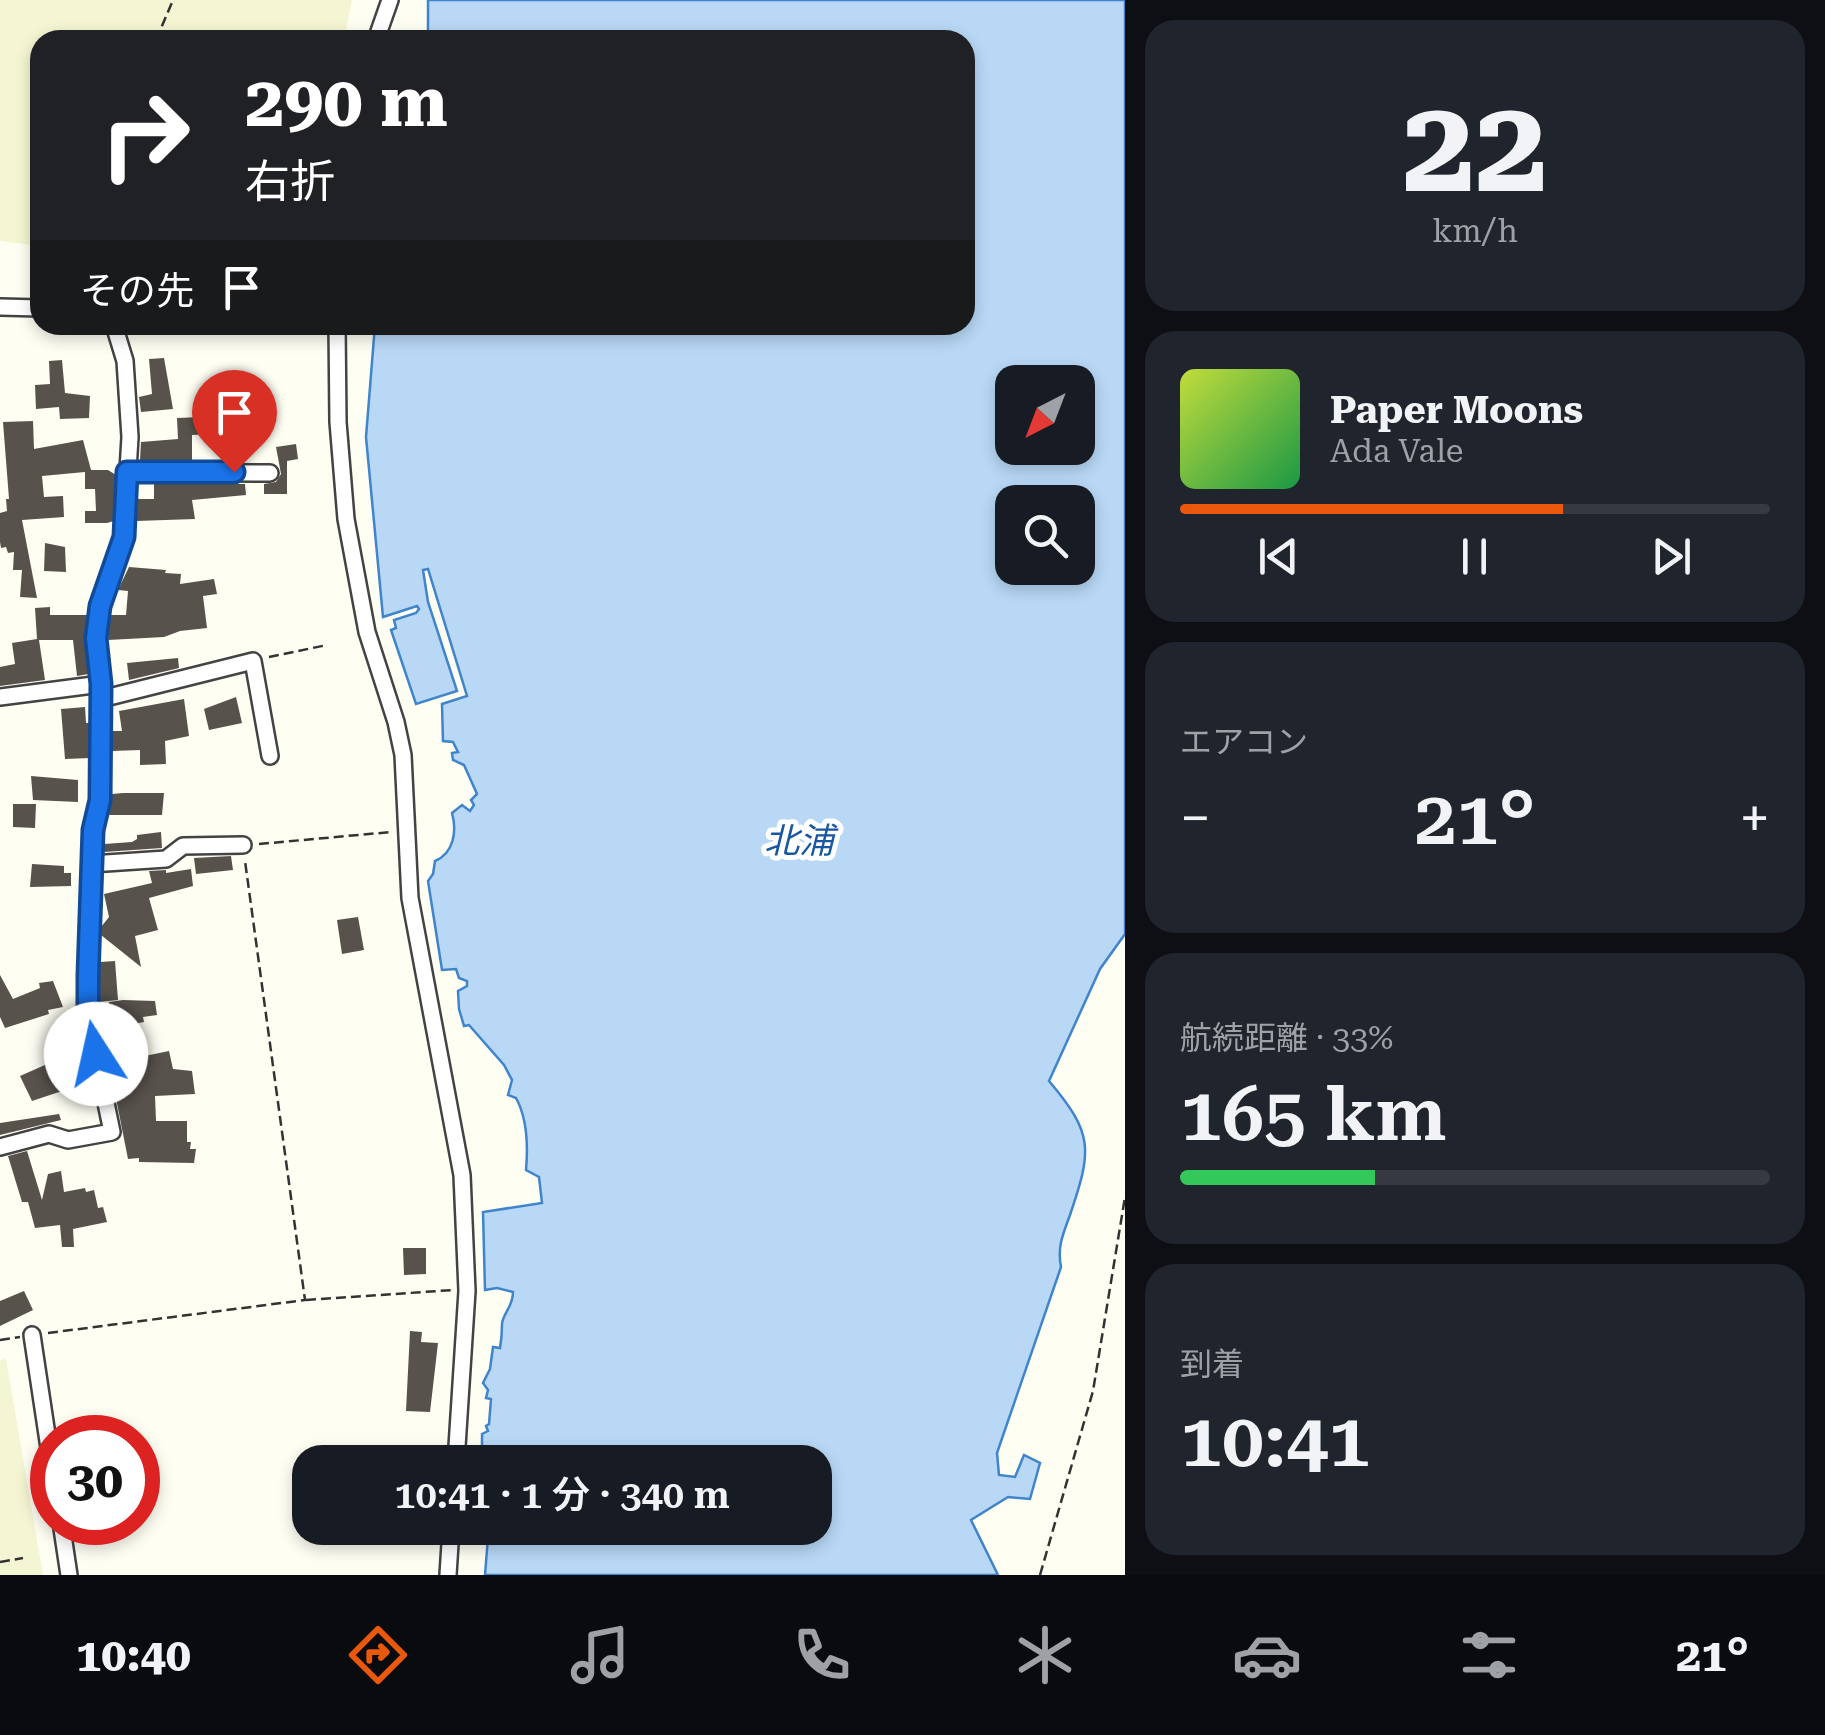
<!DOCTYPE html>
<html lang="ja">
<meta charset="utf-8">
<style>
body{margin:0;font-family:"Roboto Serif","Noto Sans JP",serif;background:#20242c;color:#f1f3f6;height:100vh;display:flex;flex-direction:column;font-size:38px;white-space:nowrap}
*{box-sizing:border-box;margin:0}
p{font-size:32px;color:#9ea1a6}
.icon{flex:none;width:55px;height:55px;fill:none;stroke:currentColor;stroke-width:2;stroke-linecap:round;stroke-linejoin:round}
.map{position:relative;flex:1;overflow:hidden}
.drawer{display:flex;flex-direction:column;gap:20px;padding:20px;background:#0d0f14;width:700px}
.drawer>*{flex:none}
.banner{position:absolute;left:30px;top:30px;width:945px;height:305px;border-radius:30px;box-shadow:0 5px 15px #0003;background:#202124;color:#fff;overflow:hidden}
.needle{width:65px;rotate:222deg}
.tools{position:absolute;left:995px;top:365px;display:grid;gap:20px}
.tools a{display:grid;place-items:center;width:100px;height:100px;border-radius:20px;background:#171b24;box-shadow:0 5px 15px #0003;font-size:50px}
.speed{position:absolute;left:30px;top:1415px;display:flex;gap:20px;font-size:50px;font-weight:700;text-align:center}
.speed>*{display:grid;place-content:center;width:130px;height:130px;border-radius:50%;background:#171b24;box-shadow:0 5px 15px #0003;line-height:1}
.speed .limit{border:15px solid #d22;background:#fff;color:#111}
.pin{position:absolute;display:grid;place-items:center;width:85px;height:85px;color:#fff;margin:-102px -42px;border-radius:50% 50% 50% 0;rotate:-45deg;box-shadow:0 0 10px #0007}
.pin .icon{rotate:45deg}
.me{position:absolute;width:110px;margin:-55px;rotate:350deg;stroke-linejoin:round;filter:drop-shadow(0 0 8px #0008)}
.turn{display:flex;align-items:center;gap:35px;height:210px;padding:0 50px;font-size:45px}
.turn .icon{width:130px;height:130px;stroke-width:2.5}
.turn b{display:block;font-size:70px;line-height:85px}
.then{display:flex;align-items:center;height:95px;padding:0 50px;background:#0003;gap:20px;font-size:38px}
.big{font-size:75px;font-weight:600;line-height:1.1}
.drawer .tile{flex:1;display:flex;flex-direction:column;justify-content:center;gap:15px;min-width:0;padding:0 35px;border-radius:30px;background:#20242c}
.drawer .dial{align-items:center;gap:0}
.dial b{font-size:130px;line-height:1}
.song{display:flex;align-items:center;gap:30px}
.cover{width:120px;height:120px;border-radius:15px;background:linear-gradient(135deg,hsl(70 70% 55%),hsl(140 70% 35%))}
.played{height:10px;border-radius:5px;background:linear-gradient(90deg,#ea580c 65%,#363941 65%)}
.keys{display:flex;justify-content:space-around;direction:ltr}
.heat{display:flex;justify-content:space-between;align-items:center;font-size:55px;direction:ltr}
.charge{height:15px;border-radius:8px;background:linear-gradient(90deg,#34c759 33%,#363941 0)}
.trip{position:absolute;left:292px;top:1445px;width:540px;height:100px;border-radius:30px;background:#171b24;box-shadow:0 5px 15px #0003;font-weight:600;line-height:100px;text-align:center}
.tab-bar{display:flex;height:160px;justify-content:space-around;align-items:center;background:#090b0e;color:#9ea1a6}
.tab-bar .icon{width:70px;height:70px}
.tab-bar .current{color:#ea580c}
.tab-bar b{font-size:45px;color:#f1f3f6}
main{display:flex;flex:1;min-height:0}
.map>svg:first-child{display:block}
</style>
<main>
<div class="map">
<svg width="1125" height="1575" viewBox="0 0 1125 1575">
<rect width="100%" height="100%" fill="#fffef3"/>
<!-- farmland -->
<g fill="#f4f5d2">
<path d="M0,0H352L344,40H40V246L0,241Z"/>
<path d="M6,1359L43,1575H0V1360Z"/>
</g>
<!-- water -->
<path fill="#b8d8f6" stroke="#3f84cc" stroke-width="2.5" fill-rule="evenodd" d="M428,0H1125V934L1100,969L1049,1081C1094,1134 1092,1150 1070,1215C1063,1234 1057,1247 1061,1267L997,1453L999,1475L1015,1477L1024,1455L1040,1463L1030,1499L1008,1497L971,1520L998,1575H485L488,1537L483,1534L481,1528H815V1462H484L485,1456L490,1460L488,1453H482V1434L488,1431L486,1426L489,1424L491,1399L486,1398L488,1390L483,1383L490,1369L493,1347L500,1348C502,1337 502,1334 502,1324C503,1313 513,1307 513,1292L497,1288L485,1290L483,1212L542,1203L539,1177L526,1170C528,1147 527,1118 516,1098L508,1095L512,1080L504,1065L469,1025L464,1026L459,1009L458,991L467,986V981L459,978L456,969L442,970L428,881L433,874L435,861C454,853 457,831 452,813L462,805L470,811L474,805L471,800L477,794L464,765L453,760L452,753L458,752L453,742L443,741L442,704L467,696L428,569L423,570L428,602L457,691L416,704L391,630L396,628L394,620L416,613L419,609L417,606L383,617L366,437L375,325H965V40H428ZM1012,382H1078V448H1012ZM1012,502H1078V568H1012Z"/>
<!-- building -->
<g fill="#58524c">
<path d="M164,358L173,409L141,412L139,397L152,394L149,359Z"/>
<path d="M62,360L65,393L90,396L89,418L60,419L59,407L36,409L35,385L50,384L49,361Z"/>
<path d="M211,409L212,434L192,435V461L140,460L141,442L178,439L177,418L201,417V410Z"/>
<path d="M33,421L34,449L83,440L91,470H108L116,475L114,521L107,523H85V511H96L95,489H85V472L42,476L44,497L63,496L64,517L22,520L37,598L20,597L22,570H13L14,552L8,553L6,547L1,548L0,542V513L7,511L6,499H9L3,422Z"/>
<path d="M296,444L298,459L287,461V494H264V484L276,482L281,474L276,447Z"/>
<path d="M154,483L245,484L246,495L192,500L195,519L136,521L138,499H154Z"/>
<path d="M45,543L65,547L66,572L44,571Z"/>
<path d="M129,567L166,570L165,573L181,574L180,584L214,579L217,594L203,596L207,628L180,631L164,637L108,640L110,615H126L128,591L118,590Z"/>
<path d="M50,607V615H88L85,639L89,674L77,676L73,640H39L45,680L0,686V667L15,664L12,643L37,639L35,608Z"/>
<path d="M178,658L179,668L129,680L127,663Z"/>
<path d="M236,697L242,723L209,730L204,709Z"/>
<path d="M184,699L189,736L165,741L166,764L140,765V750L112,751V731H122L119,711Z"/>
<path d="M85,707L86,723H90V758L65,759L61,709Z"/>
<path d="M31,776L78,780V802L33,800Z"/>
<path d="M123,793H164L162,815H109L112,794Z"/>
<path d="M13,804H36L35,828L13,827Z"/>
<path d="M161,832L162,848L104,852V844L132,842L137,839V835Z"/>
<path d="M231,856L233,870L196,874L194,858Z"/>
<path d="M32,864L64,866V873H71V886L30,887Z"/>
<path d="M191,869L193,886L149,898L158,930L135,936L141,967L101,935V927L109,917L104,894L152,883L149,871L166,870V873Z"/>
<path d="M358,917L364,950L342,954L337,920Z"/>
<path d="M115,961L118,1000L99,1002L100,962Z"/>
<path d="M0,975L13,999L40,988L39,983L53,981L63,1007L48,1010L49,1014L5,1028L0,1017Z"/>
<path d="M123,1000L155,1001L157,1015L143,1017L144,1022L133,1024V1029L112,1031L109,1002Z"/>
<path d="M81,1038L91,1087L72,1091L71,1088L32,1101L20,1076L63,1057L59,1047Z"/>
<path d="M169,1051L173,1069L192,1071L195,1094L155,1096L156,1121H187V1142H191L190,1149H196L194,1163L139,1162V1158L128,1159L108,1058L116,1057V1054L140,1052V1057Z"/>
<path d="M59,1114L61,1120L0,1135V1123Z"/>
<path d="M27,1151L42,1200L48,1174L61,1171L64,1192L85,1188L86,1192L94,1190L98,1208L103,1207L107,1222L73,1229L74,1247H62L60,1225L35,1228L28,1202H22L8,1156Z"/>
<path d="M403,1248H426V1274L404,1275Z"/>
<path d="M24,1291L33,1310L0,1326V1301Z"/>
<path d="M410,1331L422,1332L421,1342L438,1343L430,1412L406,1411Z"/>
</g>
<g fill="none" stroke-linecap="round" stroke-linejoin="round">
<defs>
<g id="minor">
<path d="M376,40L390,0"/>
<path d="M0,307L40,308"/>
<path d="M337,325L338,422L346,519L367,632L396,722L403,755L410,898L462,1175L467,1291L456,1462"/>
<path d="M127,472L270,473"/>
<path d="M0,697L101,684"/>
<path d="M101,699L253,661L270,756"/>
<path d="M91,864L166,859L183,846L243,845"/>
<path d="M0,1147L49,1134L68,1140L112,1132L88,1016V977L93,830L101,799V684L96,638L100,607L124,537L130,437L125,361L114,325"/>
<path d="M32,1335L52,1468"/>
<path d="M61,1522L69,1575"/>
<path d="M448,1575L451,1528"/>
</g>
</defs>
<!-- minor casing -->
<use href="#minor" stroke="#434343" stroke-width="20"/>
<!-- path -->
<g stroke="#323232" stroke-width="2.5" stroke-dasharray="10 5" stroke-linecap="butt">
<path d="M156,40L173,0"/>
<path d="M269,657L327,645"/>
<path d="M259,844L391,832"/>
<path d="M306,1300L453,1290"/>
<path d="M48,1333L305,1300L245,861"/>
<path d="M0,1340L20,1337"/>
<path d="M0,1562L23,1558"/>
<path d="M1040,1575L1093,1391L1125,1197"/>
</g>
<!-- minor -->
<use href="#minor" stroke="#fff" stroke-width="15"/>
</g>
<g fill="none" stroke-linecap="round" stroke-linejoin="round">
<defs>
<path id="route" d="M96,1054L88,1016V976L93,830L100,800L101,684L96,638L100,606L124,537L127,472H234"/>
</defs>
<!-- route casing -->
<use href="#route" stroke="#114b97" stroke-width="25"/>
<!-- route -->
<use href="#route" stroke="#1a73e8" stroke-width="18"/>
</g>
<g text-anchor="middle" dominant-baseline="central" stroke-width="10" stroke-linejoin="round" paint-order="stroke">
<!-- water labels -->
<g font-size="35" font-style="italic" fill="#1957a1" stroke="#fff">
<text x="799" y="841">北浦</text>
</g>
</g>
</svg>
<div class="tools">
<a><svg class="needle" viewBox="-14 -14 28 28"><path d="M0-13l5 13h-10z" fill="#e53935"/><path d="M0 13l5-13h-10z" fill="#9ea1a6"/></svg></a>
<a><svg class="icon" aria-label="search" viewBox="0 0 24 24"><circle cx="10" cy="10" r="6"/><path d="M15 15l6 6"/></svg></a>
</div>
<div class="speed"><div class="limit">30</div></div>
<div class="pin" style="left:234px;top:472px;background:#d93025"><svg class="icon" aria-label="arrive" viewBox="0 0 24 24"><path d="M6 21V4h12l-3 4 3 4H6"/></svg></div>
<svg class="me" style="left:96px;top:1054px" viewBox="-20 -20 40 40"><circle r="19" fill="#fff"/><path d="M0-13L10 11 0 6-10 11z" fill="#1a73e8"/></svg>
<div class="trip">10:41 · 1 分 · 340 m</div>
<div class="banner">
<div class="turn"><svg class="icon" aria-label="right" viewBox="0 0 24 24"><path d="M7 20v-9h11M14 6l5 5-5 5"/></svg><div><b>290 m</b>右折</div></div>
<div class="then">その先<svg class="icon" aria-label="arrive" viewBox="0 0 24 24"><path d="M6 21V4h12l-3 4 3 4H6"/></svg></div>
</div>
</div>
<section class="drawer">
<div class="tile dial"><b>22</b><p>km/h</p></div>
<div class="tile">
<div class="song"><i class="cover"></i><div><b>Paper Moons</b><p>Ada Vale</p></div></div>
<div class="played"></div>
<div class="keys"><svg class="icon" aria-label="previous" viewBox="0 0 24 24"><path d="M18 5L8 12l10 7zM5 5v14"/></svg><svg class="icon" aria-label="pause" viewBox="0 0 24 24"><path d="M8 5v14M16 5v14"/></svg><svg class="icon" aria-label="next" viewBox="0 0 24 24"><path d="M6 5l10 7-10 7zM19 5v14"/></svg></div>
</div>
<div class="tile"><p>エアコン</p>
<div class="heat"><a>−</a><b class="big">21°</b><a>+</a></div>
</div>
<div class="tile"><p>航続距離 · 33%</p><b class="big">165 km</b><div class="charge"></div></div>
<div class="tile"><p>到着</p><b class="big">10:41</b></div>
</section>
</main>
<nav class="tab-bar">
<b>10:40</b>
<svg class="icon current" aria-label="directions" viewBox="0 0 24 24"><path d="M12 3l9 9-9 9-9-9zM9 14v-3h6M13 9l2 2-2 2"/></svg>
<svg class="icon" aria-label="music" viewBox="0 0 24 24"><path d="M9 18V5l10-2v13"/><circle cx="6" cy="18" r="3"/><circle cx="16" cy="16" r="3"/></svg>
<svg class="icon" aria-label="phone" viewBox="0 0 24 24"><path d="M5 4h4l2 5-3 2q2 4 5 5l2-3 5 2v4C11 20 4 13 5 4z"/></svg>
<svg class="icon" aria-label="climate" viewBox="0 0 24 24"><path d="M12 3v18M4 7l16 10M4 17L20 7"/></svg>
<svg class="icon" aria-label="car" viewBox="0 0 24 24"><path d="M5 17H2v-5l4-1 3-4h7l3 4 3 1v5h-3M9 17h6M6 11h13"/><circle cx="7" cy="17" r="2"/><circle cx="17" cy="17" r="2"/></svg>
<svg class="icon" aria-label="filters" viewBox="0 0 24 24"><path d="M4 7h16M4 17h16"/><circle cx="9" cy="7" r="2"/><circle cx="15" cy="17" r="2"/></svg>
<b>21°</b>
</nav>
